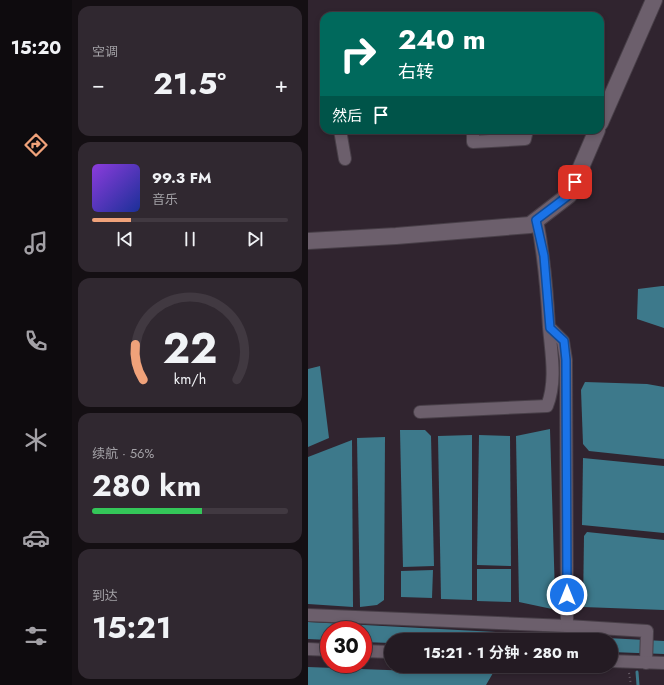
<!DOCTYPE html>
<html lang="zh">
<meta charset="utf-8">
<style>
body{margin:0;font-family:Jost,"Noto Sans SC",sans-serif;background:#302830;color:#f1f3f6;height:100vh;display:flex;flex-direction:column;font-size:15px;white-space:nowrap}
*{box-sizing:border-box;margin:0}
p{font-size:13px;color:#a3a1a6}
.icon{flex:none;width:22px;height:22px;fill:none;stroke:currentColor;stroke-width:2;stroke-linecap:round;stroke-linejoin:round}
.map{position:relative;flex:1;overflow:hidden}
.panel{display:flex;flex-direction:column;gap:6px;padding:6px;background:#140f13;width:236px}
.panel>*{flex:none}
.guide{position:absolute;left:12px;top:12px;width:284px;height:122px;border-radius:12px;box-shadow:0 2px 6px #0003,0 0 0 1px #413941;background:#00695c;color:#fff;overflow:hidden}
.speed{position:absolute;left:12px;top:621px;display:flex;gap:8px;font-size:20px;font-weight:700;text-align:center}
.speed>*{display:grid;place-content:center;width:52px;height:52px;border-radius:50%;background:#241b23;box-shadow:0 2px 6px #0003,0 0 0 1px #413941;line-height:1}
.speed .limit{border:6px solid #d22;background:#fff;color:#111}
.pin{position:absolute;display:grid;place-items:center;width:34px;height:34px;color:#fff;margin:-17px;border-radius:8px;box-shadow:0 2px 6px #0006}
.me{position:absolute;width:44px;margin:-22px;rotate:0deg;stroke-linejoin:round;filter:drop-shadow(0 0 3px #0008)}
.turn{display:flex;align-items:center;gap:14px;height:84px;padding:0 12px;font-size:18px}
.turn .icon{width:52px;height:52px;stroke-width:2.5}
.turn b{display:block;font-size:28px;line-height:34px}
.then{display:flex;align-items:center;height:38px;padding:0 12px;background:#0003;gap:8px;font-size:15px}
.big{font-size:30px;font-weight:700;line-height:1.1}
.panel .widget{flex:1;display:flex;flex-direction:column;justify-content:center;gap:6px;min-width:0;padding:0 14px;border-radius:12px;background:#302830}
.panel .dial{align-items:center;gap:0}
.dial svg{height:104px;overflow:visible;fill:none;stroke:#413941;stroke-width:7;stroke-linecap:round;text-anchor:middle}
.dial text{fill:#f1f3f6;stroke:none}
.song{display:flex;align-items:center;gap:12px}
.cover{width:48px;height:48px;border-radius:6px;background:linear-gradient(135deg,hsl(270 70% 55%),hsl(230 70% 35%))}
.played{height:4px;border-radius:2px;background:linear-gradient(90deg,#f0a27a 20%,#413941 20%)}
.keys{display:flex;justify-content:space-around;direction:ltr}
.heat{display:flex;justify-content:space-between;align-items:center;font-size:22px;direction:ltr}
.charge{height:6px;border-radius:3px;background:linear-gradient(90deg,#34c759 56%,#413941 0)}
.trip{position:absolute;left:76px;top:633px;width:234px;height:40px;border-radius:20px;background:#241b23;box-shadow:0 2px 6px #0003,0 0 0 1px #413941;font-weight:700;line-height:40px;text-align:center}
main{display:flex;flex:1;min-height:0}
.tab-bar{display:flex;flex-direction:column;width:72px;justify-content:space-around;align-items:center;background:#0e0b0e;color:#a3a1a6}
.tab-bar .icon{width:28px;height:28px}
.tab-bar .active{color:#f0a27a}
.tab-bar b{font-size:18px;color:#f1f3f6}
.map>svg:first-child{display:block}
</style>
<main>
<nav class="tab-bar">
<b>15:20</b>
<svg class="icon active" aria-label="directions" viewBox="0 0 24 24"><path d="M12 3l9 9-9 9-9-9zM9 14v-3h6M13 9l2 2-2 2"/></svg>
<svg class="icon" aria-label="music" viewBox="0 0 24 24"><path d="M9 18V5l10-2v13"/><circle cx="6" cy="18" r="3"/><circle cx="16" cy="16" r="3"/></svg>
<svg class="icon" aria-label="phone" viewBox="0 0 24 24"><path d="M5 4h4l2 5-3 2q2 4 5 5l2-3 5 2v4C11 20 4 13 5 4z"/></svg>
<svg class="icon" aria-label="climate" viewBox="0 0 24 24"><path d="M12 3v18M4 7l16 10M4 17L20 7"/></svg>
<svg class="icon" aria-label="car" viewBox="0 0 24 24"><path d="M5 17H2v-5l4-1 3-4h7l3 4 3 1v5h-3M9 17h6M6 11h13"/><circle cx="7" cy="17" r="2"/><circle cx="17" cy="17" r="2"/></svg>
<svg class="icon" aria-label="filters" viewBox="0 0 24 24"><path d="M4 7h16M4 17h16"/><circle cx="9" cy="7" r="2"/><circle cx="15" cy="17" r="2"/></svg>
</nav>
<section class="panel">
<div class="widget"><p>空调</p>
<div class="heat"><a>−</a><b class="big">21.5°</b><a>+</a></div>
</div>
<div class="widget">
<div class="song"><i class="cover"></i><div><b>99.3 FM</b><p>音乐</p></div></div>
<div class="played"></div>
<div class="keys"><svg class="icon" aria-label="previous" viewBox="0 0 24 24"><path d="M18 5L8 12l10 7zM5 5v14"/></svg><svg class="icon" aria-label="pause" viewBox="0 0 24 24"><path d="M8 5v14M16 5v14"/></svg><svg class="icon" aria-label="next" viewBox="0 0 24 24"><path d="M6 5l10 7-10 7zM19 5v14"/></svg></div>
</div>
<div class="widget dial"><svg viewBox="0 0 100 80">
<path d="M14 69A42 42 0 1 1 86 69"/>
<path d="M14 69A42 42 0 0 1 8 42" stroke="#f0a27a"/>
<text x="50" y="56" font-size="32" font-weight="700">22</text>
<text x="50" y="72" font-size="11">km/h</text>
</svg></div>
<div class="widget"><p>续航 · 56%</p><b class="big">280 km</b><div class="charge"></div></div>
<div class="widget"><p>到达</p><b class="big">15:21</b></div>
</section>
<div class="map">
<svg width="356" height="685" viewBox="0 0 356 685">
<rect width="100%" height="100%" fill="#30242f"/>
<!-- water -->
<g fill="#3d798b">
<path d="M354,286H356V328L329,319L330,289Z"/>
<path d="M12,366L21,438L0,447V369Z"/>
<path d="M277,382L339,384L356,387V459L281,451L275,444L273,390Z"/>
<path d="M242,429L247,595L244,609L211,602L208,436Z"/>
<path d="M92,430H117L123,436L126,566L95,567Z"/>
<path d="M164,435V600L133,599L130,436Z"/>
<path d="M171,435L202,436L203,566L169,565Z"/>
<path d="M77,437L76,600L69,605L52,607L49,438Z"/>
<path d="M44,440L45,607L0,604V457Z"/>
<path d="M275,458L356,466V533L274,525Z"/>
<path d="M279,532L356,540V610L275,607L276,536Z"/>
<path d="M169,569H203V602L169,601Z"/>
<path d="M125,570L124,598L93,597V571Z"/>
<path d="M0,622L356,641V654L303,652V640H83V643L55,642V630H21V640L0,639Z"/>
<path d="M0,667L132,672L177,668L185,673L178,685H0Z"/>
</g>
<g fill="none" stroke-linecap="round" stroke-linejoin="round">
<!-- stream -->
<path stroke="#3d798b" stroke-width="3" d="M329,672L330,685"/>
<defs>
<g id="minor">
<path d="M32,130L37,159"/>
<path d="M165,130V142L217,139L219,130"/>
<path d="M112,412L239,406C249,381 243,352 241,327C239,291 236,256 229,220"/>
<path d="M0,615L259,626L258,360L255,341L242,328"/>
<path d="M259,626L339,631L338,663"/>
<path d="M0,649L21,650"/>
<path d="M55,651L83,652"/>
<path d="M303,661L356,663"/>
</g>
<g id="tertiary">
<path d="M292,123L346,0"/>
<path d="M0,241L88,236L222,225L261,195L289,130"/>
</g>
</defs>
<!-- minor casing -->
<use href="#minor" stroke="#483f48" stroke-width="14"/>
<!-- tertiary casing -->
<use href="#tertiary" stroke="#483f48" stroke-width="18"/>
<!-- path -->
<path stroke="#675c66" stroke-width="2" stroke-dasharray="1 3" stroke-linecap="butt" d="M321,673L323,685"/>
<!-- minor -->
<use href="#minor" stroke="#6c5f6c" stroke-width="12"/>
<!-- tertiary -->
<use href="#tertiary" stroke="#6c5f6c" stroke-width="16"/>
</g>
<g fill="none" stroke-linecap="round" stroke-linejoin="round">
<defs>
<path id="route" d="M259,595L258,360L256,341L242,328L236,256L228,220L261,195L267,182"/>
</defs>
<!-- route casing -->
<use href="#route" stroke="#114b97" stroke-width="10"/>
<!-- route -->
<use href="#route" stroke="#1a73e8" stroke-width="7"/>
</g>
</svg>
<div class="speed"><div class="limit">30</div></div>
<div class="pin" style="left:267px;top:182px;background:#d93025"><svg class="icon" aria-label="arrive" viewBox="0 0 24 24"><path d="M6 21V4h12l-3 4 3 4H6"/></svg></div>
<svg class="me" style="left:259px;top:595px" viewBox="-20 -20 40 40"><circle r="17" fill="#1a73e8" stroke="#fff" stroke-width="3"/><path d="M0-11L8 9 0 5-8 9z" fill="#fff"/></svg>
<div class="trip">15:21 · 1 分钟 · 280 m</div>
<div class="guide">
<div class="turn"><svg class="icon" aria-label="right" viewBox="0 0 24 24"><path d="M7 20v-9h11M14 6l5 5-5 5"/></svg><div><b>240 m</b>右转</div></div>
<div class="then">然后<svg class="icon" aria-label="arrive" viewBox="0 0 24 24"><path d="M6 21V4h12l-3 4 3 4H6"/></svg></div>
</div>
</div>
</main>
